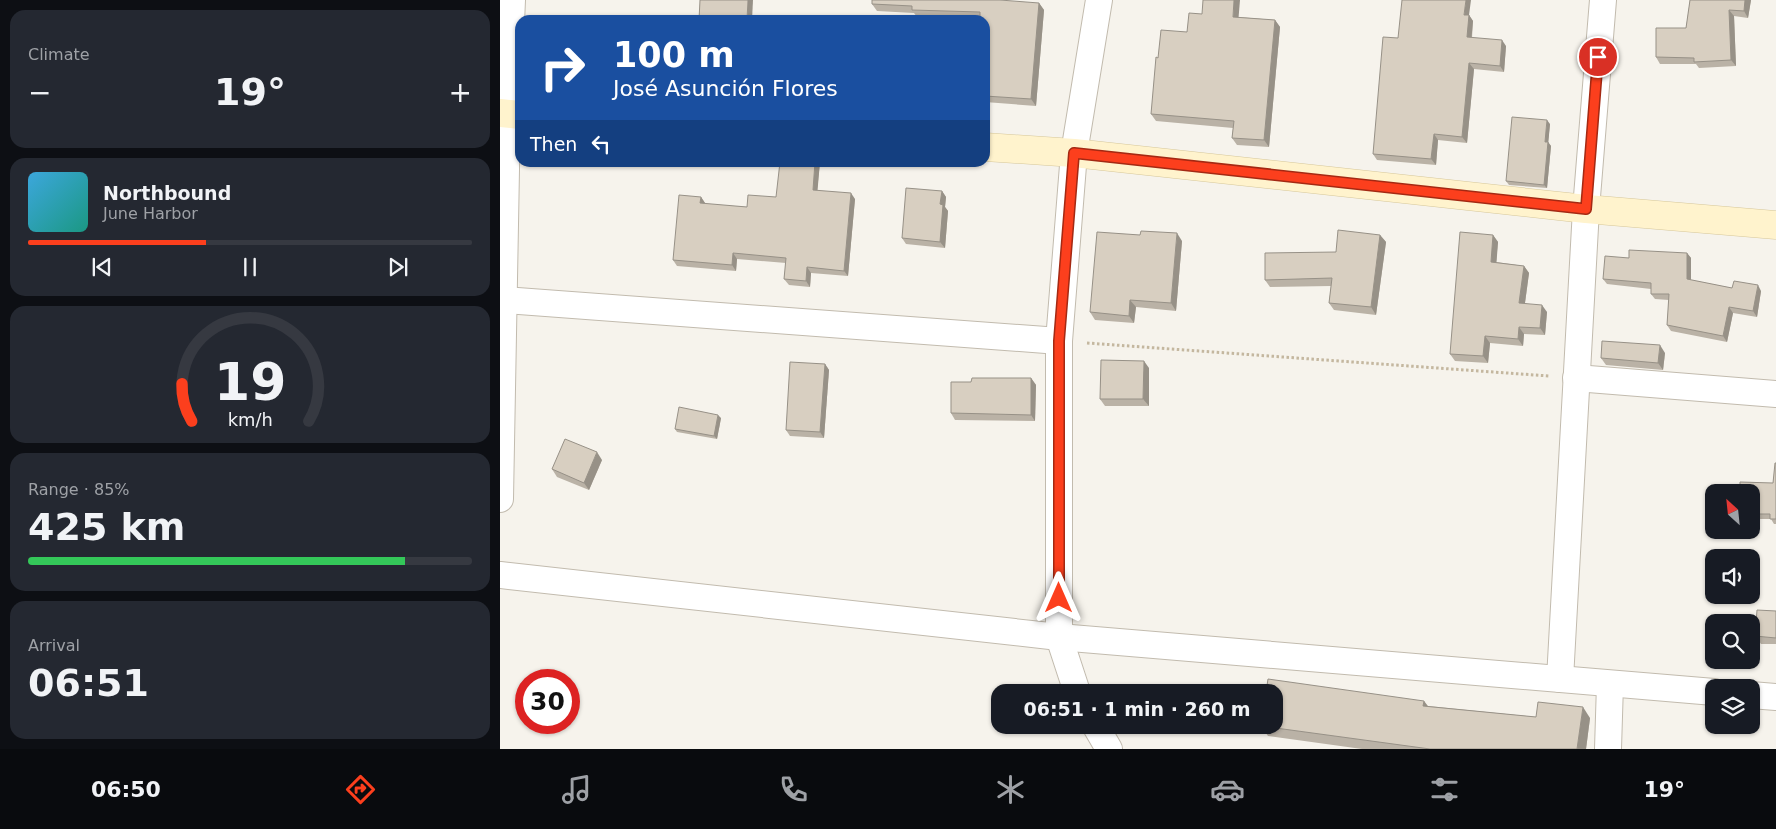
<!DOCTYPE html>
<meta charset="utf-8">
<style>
body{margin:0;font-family:"DejaVu Sans",sans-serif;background:#242831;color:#f1f3f6;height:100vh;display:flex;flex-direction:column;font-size:19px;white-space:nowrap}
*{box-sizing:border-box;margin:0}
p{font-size:16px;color:#9ea1a6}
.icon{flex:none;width:28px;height:28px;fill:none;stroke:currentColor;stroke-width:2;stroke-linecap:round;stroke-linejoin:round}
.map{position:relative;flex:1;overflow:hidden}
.drawer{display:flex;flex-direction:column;gap:10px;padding:10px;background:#0d0f14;width:500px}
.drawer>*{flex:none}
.top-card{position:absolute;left:15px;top:15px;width:475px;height:152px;border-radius:15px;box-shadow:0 1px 4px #0004;background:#1a4fa0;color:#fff;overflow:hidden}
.needle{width:32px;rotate:333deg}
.tools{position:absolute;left:1205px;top:484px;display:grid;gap:10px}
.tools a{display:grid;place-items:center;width:55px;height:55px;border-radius:10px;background:#171b24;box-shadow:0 1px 4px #0004;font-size:25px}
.speed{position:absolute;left:15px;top:669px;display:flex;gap:10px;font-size:25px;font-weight:700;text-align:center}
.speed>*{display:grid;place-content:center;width:65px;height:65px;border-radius:50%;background:#171b24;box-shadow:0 1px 4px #0004;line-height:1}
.speed .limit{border:8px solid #d22;background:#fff;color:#111}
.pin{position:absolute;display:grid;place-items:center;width:42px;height:42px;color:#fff;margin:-21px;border:2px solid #fff;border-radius:50%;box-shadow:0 1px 5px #0007}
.me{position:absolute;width:55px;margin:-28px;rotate:0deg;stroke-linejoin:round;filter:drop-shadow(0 0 4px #0008)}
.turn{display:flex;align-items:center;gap:18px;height:105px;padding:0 15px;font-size:22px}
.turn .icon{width:65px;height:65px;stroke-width:2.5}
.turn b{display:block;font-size:35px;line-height:42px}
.then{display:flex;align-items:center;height:48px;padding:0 15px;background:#0003;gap:10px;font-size:19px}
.big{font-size:38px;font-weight:600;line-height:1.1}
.drawer .card{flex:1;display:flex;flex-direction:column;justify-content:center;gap:8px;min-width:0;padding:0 18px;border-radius:15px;background:#242831}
.drawer .dial{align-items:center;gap:0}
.dial svg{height:130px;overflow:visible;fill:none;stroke:#363941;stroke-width:7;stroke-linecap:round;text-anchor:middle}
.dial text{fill:#f1f3f6;stroke:none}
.song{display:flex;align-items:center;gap:15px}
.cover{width:60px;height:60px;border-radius:8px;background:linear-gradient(135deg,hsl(200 70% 55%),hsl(170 70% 35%))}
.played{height:5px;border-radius:2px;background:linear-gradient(90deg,#fc3f1d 40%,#363941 40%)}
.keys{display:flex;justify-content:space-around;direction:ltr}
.heat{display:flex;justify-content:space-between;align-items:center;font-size:28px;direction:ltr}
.charge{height:8px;border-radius:4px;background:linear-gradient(90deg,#34c759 85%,#363941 0)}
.trip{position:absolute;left:491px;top:684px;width:292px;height:50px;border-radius:15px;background:#171b24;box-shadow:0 1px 4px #0004;font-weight:600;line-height:50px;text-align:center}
.tab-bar{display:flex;height:80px;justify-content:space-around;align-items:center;background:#090b0e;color:#9ea1a6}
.tab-bar .icon{width:35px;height:35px}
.tab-bar .active{color:#fc3f1d}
.tab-bar b{font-size:22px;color:#f1f3f6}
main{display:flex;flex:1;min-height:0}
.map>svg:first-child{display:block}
</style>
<main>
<section class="drawer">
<div class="card"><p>Climate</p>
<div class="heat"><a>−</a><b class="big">19°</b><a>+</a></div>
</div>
<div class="card">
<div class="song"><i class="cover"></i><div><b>Northbound</b><p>June Harbor</p></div></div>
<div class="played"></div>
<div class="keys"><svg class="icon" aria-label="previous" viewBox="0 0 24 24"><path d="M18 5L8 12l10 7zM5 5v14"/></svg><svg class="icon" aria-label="pause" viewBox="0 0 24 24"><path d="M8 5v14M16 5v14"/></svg><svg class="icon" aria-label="next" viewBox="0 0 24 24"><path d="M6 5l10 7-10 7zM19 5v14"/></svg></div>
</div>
<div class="card dial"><svg viewBox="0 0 100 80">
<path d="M14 69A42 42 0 1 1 86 69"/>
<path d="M14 69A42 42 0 0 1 8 46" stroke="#fc3f1d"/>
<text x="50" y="56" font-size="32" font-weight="700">19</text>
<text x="50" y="72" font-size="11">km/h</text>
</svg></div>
<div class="card"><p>Range · 85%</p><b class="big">425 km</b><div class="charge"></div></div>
<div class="card"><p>Arrival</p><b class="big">06:51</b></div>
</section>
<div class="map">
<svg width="1276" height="749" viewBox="0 0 1276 749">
<rect width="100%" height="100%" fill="#f6f3ec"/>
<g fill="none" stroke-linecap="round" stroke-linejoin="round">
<defs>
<g id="street">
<path d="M5,300L559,341"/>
<path d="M1076,378L1276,394"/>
<path d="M0,499L7,114L12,0"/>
<path d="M0,575L559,637L1214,692"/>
<path d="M1060,679L1086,209L1103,0"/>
<path d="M577,692L559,637V341L574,153L599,0"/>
<path d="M1251,695L1276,697"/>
<path d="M595,725L609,749"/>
<path d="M1108,749L1110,684"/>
</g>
<g id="secondary">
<path d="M0,113L20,115"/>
<path d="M485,147L574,153L1086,209L1276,225"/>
</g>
</defs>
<!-- street casing -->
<use href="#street" stroke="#c2bbae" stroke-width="28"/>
<!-- secondary casing -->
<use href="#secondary" stroke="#d6c79b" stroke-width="29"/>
<!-- path -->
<path stroke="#c4b79f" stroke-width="3" stroke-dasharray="2.5 2.5" stroke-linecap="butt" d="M587,343L1049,376"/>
<!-- street -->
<use href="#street" stroke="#fff" stroke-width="26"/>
<!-- secondary -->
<use href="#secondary" stroke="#fff3cd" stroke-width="28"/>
</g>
<!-- wall -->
<g fill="#bab2a6">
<path d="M1190,0H1251L1248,18L1234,16L1236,66L1199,68L1196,64H1160L1156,57L1186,28Z"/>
<path d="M539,3L544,10L536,106L485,102V20L480,19L417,17L414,13L377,11L372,4Z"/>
<path d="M702,14L775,20L780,27L769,147L737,145L732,138L733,128L656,121L651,114L658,58L687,32Z"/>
<path d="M969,15L973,21L972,38L1006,46L1004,72L974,69L967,143L938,140L936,165L877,160L873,154L898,38Z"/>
<path d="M1050,124L1048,142L1051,146L1047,188L1009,185L1006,181Z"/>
<path d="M320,162L317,191L355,199L348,276L311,273L310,287L289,285L284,279L286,263L237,259L236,271L177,266L173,260L201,197L205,203V204L247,207L276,197Z"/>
<path d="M442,191L446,197L445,207L448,211L445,248L406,244L402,238Z"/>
<path d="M880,235L886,242L876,315L834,310L829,303L831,286L770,287L765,280Z"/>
<path d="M993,235L998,242L996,262L1024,266L1029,273L1025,303L1047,312L1045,335L1024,334L1023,346L990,343L988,363L955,361L950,354Z"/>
<path d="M682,241L676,311L636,307L634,323L595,320L590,312Z"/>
<path d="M1187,253L1191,258V280L1232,288L1261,291L1257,317L1233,313L1227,342L1171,331L1167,325L1169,300L1155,299L1151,294V289L1107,284L1103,279L1129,258Z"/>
<path d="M1165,353L1163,370L1106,365L1101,358Z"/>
<path d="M325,364L329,370L324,438L290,436L286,430Z"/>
<path d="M649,368V406H605L600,399Z"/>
<path d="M531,378L536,385L535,421L455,420L451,413L471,382Z"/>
<path d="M221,418L217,439L177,432L175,429Z"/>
<path d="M102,460L89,490L57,477L52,469Z"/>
<path d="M1276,463V524H1274L1271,519H1251V492L1273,483Z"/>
<path d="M1276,611V644H1261L1255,636Z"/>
<path d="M924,701L928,706L1036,717L1090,718L1086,749H862L768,736L761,726Z"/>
</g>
<!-- shaded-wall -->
<g fill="#979187">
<path d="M248,0H253L252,20H247Z"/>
<path d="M734,0H740L738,24L733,17Z"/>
<path d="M966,0H971L969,15L973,21L971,43L967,37L964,15Z"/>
<path d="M1245,0H1251L1248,18L1244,11Z"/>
<path d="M539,3L544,10L536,106L531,99Z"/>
<path d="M1229,10L1234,16L1236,66L1231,60Z"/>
<path d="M775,20L780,27L769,147L764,140Z"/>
<path d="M1002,40L1006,46L1004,72L1000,66Z"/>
<path d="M969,63L974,69L967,143L962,137Z"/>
<path d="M1047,120L1050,124L1048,146L1045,142Z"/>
<path d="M934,134L938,140L936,165L931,159Z"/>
<path d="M1048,142L1051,146L1047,188L1044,185Z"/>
<path d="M315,162H320L317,196L313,190Z"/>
<path d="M442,191L446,197L445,207L448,211L445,248L440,242V204Z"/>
<path d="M351,193L355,199L348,276L344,271Z"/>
<path d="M201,197L205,203V209L200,203Z"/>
<path d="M677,233L682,241L676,311L671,303Z"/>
<path d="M880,235L886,242L876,315L871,307Z"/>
<path d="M993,235L998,242L996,269L991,262Z"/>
<path d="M233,253L237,259L236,271L232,265Z"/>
<path d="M1187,253L1191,258V285L1187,279Z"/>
<path d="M1024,266L1029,273L1024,310L1019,303Z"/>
<path d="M307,267L311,273L310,287L306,281Z"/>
<path d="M1258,285L1261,291L1257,317L1253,311Z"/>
<path d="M630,300L636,307L634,323L629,316Z"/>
<path d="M1042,305L1047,312L1045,335L1040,328Z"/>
<path d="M1229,307L1233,313L1227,342L1223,336Z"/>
<path d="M1019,327L1024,334L1023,346L1018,339Z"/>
<path d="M985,336L990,343L988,363L983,356Z"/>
<path d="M1160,345L1165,353L1163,370L1158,363Z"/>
<path d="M644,361L649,368V406L643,399Z"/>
<path d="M325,364L329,370L324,438L320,432Z"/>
<path d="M531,378L536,385L535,421L531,415Z"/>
<path d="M218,415L221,418L217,439L214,436Z"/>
<path d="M97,452L102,460L89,490L84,483Z"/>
<path d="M924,701L931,711L923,706Z"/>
<path d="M1083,707L1090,718L1086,749H1077Z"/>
</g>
<!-- building -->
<g fill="#d8cfc1" stroke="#979187">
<path d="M200,0H248L247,20H199Z"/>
<path d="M372,0H500L539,3L531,99L485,96V20H480V12L412,10V6L372,4Z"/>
<path d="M703,0H734L733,17L775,20L764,140L732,138L734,121L651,114L656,57L658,58L661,30L687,32L689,13L702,14Z"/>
<path d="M902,0H966L964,15H969L967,37L1002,40L1000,66L969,63L962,137L934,134L931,159L873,154L883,37L898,38Z"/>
<path d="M1190,0H1245L1244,11L1229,10L1231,60L1194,62V58L1156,57V28H1186Z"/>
<path d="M1012,117L1047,120L1045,142H1048L1044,185L1006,181Z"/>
<path d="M280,162H315L313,190L351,193L344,271L307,267L306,281L284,279L286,258L233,253L232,265L173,260L179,195L201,197L200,203L247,207L248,195L276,197Z"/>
<path d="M406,188L442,191L440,204L443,205L440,242L402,238Z"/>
<path d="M838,230L880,235L871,307L829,303L832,278L765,280V253L836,252Z"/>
<path d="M641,231L677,233L671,303L630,300L629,316L590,312L597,232L640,235Z"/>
<path d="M960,232L993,235L991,262L1024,266L1019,303L1042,305L1040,328L1019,327L1018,339L985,336L983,356L950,354Z"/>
<path d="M1129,250L1187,253V279L1232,288L1234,281L1258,285L1253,311L1229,307L1223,336L1167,325L1169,294H1151V283L1103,279L1105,256L1129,258Z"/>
<path d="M1102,341L1160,345L1158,363L1101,358Z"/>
<path d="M601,360L644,361L643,399H600Z"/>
<path d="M290,362L325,364L320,432L286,430Z"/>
<path d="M472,378H531V415L451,413V382H471Z"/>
<path d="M179,407L218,415L214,436L175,429Z"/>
<path d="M65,439L97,452L84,483L52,469Z"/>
<path d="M1275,463H1276V519H1270V514H1251V492H1240V482L1273,483Z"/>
<path d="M1257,610L1276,611V638L1255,636Z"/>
<path d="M768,679L924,701L923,706L1036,717L1038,702L1083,707L1077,749H930L761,726V725H775V692H766Z"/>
</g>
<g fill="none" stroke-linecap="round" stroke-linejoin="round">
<defs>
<path id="route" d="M559,598V341L574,153L1086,209L1098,57"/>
</defs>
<!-- route casing -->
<use href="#route" stroke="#a42913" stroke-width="12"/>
<!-- route -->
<use href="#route" stroke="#fc3f1d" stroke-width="9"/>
</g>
</svg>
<div class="tools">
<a><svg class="needle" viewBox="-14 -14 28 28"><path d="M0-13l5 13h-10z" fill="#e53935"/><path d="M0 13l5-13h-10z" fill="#9ea1a6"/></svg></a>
<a><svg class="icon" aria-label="sound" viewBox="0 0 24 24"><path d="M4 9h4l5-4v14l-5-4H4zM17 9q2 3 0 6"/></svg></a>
<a><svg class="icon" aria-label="search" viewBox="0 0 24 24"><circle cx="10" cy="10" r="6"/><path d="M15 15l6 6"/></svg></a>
<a><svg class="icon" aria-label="layers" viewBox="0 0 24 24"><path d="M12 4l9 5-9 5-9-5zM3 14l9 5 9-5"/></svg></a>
</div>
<div class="speed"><div class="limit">30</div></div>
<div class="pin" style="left:1098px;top:57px;background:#d93025"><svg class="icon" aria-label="arrive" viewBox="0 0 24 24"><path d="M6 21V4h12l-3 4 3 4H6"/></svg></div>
<svg class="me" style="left:559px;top:598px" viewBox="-20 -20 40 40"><path d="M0-17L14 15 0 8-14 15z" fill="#fc3f1d" stroke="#fff" stroke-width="4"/></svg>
<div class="trip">06:51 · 1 min · 260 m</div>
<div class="top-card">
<div class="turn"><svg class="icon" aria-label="right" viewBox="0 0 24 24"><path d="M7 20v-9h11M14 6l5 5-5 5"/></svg><div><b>100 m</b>José Asunción Flores</div></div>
<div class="then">Then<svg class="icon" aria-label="left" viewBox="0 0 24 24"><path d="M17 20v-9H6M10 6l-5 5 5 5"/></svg></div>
</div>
</div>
</main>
<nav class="tab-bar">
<b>06:50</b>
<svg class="icon active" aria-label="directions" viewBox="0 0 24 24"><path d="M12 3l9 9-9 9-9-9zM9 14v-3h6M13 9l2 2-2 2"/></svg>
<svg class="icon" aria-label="music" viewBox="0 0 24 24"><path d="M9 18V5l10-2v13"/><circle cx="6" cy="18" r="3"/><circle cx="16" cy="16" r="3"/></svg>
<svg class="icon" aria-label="phone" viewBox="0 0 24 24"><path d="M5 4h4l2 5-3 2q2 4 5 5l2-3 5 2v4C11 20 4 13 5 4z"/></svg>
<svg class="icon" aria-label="climate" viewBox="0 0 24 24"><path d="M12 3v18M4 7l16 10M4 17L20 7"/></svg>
<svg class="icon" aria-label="car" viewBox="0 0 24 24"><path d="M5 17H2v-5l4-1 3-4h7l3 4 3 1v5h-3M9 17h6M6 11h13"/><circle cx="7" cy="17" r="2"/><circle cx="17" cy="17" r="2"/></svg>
<svg class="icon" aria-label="filters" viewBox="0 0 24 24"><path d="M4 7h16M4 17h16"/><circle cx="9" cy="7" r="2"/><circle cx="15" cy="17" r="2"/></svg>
<b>19°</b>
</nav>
